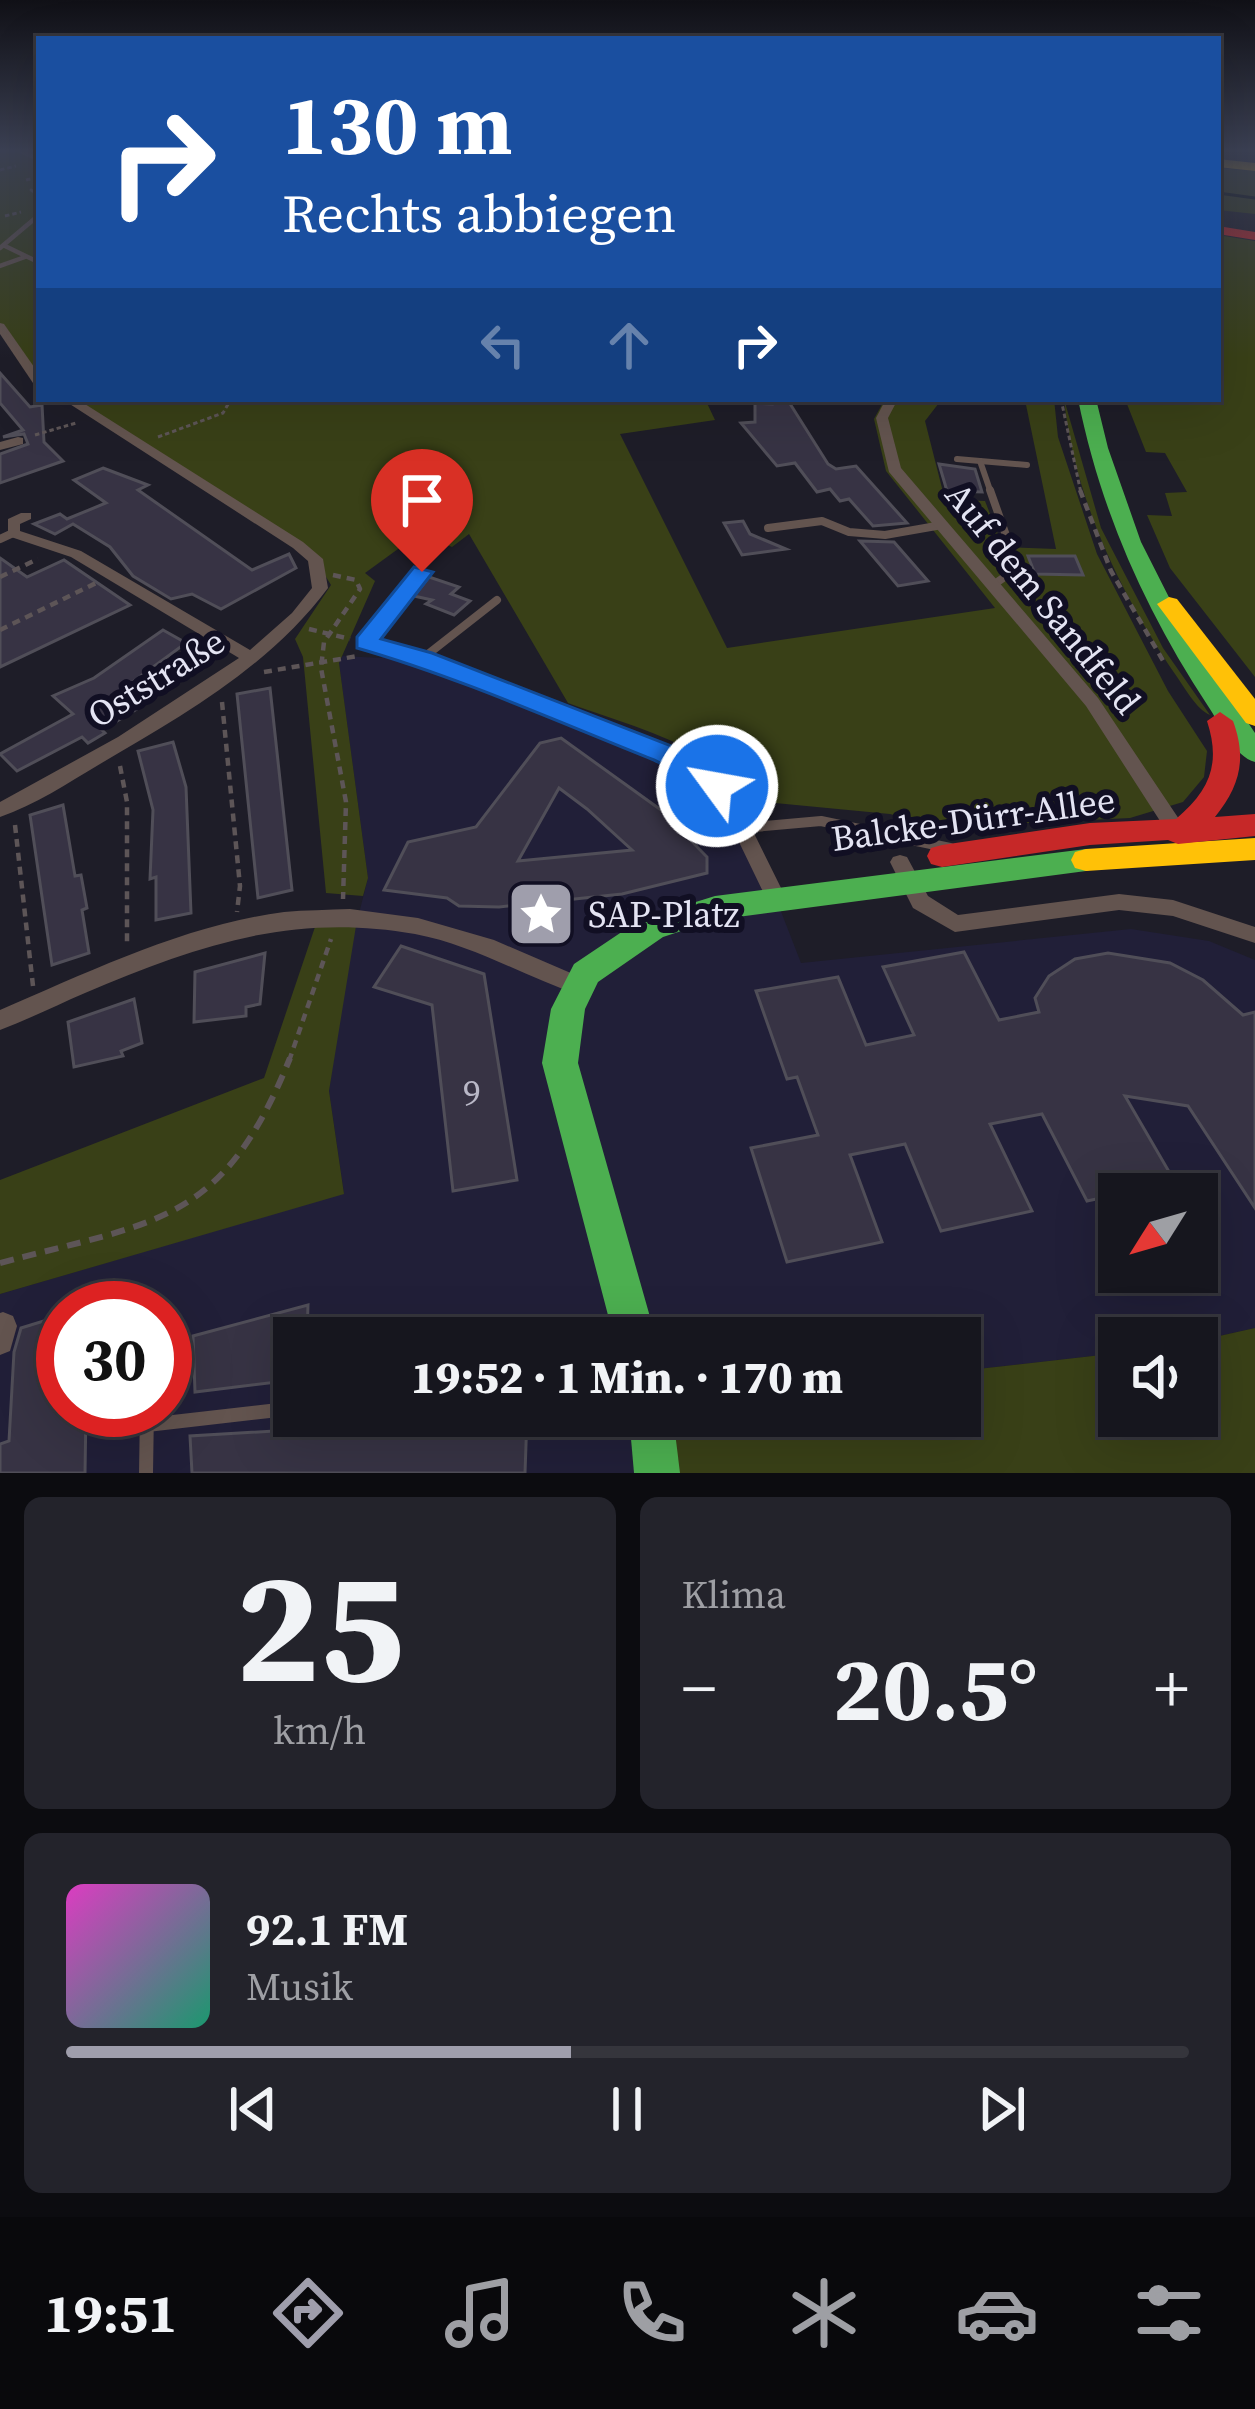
<!DOCTYPE html>
<html lang="de">
<meta charset="utf-8">
<style>
body{margin:0;font-family:"Source Serif 4",serif;background:#23232b;color:#f1f3f6;height:100vh;display:flex;flex-direction:column;font-size:45px;white-space:nowrap}
*{box-sizing:border-box;margin:0}
p{font-size:39px;color:#9e9fa4}
.icon{flex:none;width:66px;height:66px;fill:none;stroke:currentColor;stroke-width:2;stroke-linecap:round;stroke-linejoin:round}
.map{position:relative;height:1473px;overflow:hidden}
.sheet{display:flex;flex-direction:column;gap:24px;padding:24px;background:#0c0c10;flex:1}
.sheet>*{flex:none}
.top-card{position:absolute;left:36px;top:36px;width:1185px;height:366px;border-radius:0px;box-shadow:0 12px 48px #0002,0 0 0 3px #35353c;background:#1a4fa0;color:#fff;overflow:hidden}
.needle{width:78px;rotate:233deg}
.fabs{position:absolute;left:1098px;top:1173px;display:grid;gap:24px}
.fabs a{display:grid;place-items:center;width:120px;height:120px;border-radius:0px;background:#16161e;box-shadow:0 12px 48px #0002,0 0 0 3px #35353c;font-size:60px}
.speed{position:absolute;left:36px;top:1281px;display:flex;gap:24px;font-size:60px;font-weight:700;text-align:center}
.speed>*{display:grid;place-content:center;width:156px;height:156px;border-radius:50%;background:#16161e;box-shadow:0 12px 48px #0002,0 0 0 3px #35353c;line-height:1}
.speed .limit{border:18px solid #d22;background:#fff;color:#111}
.pin{position:absolute;display:grid;place-items:center;width:102px;height:102px;color:#fff;margin:-123px -51px;border-radius:50% 50% 50% 0;rotate:-45deg;box-shadow:0 0 12px #0007}
.pin .icon{rotate:45deg}
.me{position:absolute;width:132px;margin:-66px;rotate:302deg;stroke-linejoin:round;filter:drop-shadow(0 0 9px #0008)}
.turn{display:flex;align-items:center;gap:42px;height:252px;padding:0 48px;font-size:54px}
.turn .icon{width:156px;height:156px;stroke-width:2.5}
.turn b{display:block;font-size:84px;line-height:102px}
.lanes{display:flex;align-items:center;height:114px;padding:0 48px;background:#0003;justify-content:center;gap:60px;direction:ltr}
.lanes .off{opacity:.35}
.big{font-size:90px;font-weight:800;line-height:1.1}
.sheet .card{flex:1;display:flex;flex-direction:column;justify-content:center;gap:18px;min-width:0;padding:0 42px;border-radius:18px;background:#23232b}
.sheet .dial{align-items:center;gap:0}
.dial b{font-size:156px;line-height:1}
.song{display:flex;align-items:center;gap:36px}
.cover{width:144px;height:144px;border-radius:18px;background:linear-gradient(135deg,hsl(310 70% 55%),hsl(160 70% 35%))}
.played{height:12px;border-radius:6px;background:linear-gradient(90deg,#9f9eac 45%,#35353c 45%)}
.keys{display:flex;justify-content:space-around;direction:ltr}
.heat{display:flex;justify-content:space-between;align-items:center;font-size:66px;direction:ltr}
.sheet .tiles{flex:1;display:grid;gap:24px;grid-template-columns:1fr 1fr}
.card:last-child{grid-column:span 2}
.trip{position:absolute;left:273px;top:1317px;width:708px;height:120px;border-radius:0px;background:#16161e;box-shadow:0 12px 48px #0002,0 0 0 3px #35353c;font-weight:800;line-height:120px;text-align:center}
.tab-bar{display:flex;height:192px;justify-content:space-around;align-items:center;background:#09090c;color:#9e9fa4}
.tab-bar .icon{width:84px;height:84px}
.tab-bar .on{color:#9f9eac}
.tab-bar b{font-size:54px;color:#f1f3f6}
.map>svg:first-child{display:block}
</style>
<div class="map">
<svg width="1255" height="1473" viewBox="0 0 1255 1473">
<rect width="100%" height="100%" fill="#1e1d28"/>
<!-- built -->
<path fill="#211f38" fill-rule="evenodd" d="M390,649L703,773L775,896L801,963L1131,929L1209,941L1255,960V1328L1197,1341L1119,1338V1353L960,1371V1338H294V1416H651L657,1473H0V1294L344,1193L329,1091L348,957L368,878L339,664L342,656L381,658ZM1119,1194H1197V1272H1119ZM63,1308H165V1410H63Z"/>
<!-- green -->
<g fill="#394017">
<path d="M0,152H39V383L0,326Z"/>
<path d="M1218,168L1255,171V214L1218,210Z"/>
<path d="M1218,235L1255,241V677L1170,568L1147,515L1172,516L1165,493L1187,492L1165,453L1146,452L1125,399H1218Z"/>
<path d="M68,399H705L715,420L620,434L727,648L995,608L886,471L874,419L885,399H942L925,421L945,500L985,501L1003,547L1056,549L1025,400L1015,399H1054L1058,437L1097,554L1168,691L1207,751L1204,777L1183,802L1130,818L1026,823L968,834L890,814L754,801C706,743 636,728 568,703L469,534L452,547L420,533L365,573L375,581L339,663L368,878L363,896L326,893L303,657L295,639L331,585L315,559Z"/>
<path d="M1064,399L1101,528L1163,648L1210,715C1196,709 1185,688 1175,674C1120,593 1074,497 1064,399Z"/>
<path d="M356,926L329,1091L344,1194L0,1294V1180L264,1078L315,927Z"/>
<path d="M1255,1328V1473H657L651,1416H960V1371L1119,1353V1416H1197V1341Z"/>
</g>
<g fill="none" stroke-linecap="round" stroke-linejoin="round">
<!-- stream -->
<path stroke="#03090b" stroke-width="3" d="M1218,193L1255,198"/>
</g>
<!-- building -->
<g fill="#373344" stroke="#504e58" stroke-width="3" fill-rule="evenodd">
<path d="M0,373L30,407L42,405L44,442L63,461L0,483V454L28,444L24,434L3,437L23,430L0,403Z"/>
<path d="M772,399H787L828,464L836,469L856,466L907,523L873,526L849,499L840,501L830,489L817,492L795,463L777,466L741,423L755,422V403L772,404Z"/>
<path d="M939,464L975,469L982,492L947,491Z"/>
<path d="M103,468L148,485L138,490L252,570L289,554L296,568L221,609L192,594L171,599L133,576L110,547L73,524L55,534L34,524L60,514L67,519L106,503L74,480Z"/>
<path d="M743,521L750,534L786,549L742,555L724,523Z"/>
<path d="M860,541L894,542L928,581L898,586Z"/>
<path d="M1028,556H1075L1083,575L1035,574Z"/>
<path d="M0,558L27,577L64,560L130,605L0,667Z"/>
<path d="M429,577L459,587L451,594L470,601L454,615L426,604L432,600L414,596Z"/>
<path d="M163,630L186,643L119,692L137,709L102,730L105,733L88,743L82,737L17,771L0,754L73,714L53,696L94,678Z"/>
<path d="M270,688L292,890L258,898L237,694Z"/>
<path d="M561,738L661,810L707,857V873L622,894L499,907L459,906L447,898L384,890L408,842L476,827L540,743ZM559,788L587,809L632,850L518,861Z"/>
<path d="M173,742L186,787L191,913L156,920V877L150,879L153,810L138,751Z"/>
<path d="M63,805L75,876L81,875L87,908L82,910L89,953L52,965L30,815Z"/>
<path d="M401,946L484,974L517,1180L453,1191L432,1005L374,987Z"/>
<path d="M964,952L999,1020L1039,1012L1035,998L1049,976L1075,959L1108,953L1170,963L1203,980L1243,1015L1255,1012V1208L1188,1106L1125,1096L1175,1182L1087,1201L1042,1114L990,1124L1032,1211L941,1231L905,1144L850,1155L882,1242L787,1262L751,1148L818,1135L797,1077L787,1079L756,991L838,977L866,1045L914,1035L883,967Z"/>
<path d="M265,953L260,1004L246,1007V1016L194,1022L195,972Z"/>
<path d="M134,999L142,1043L121,1051L123,1056L74,1067L68,1022Z"/>
<path d="M308,1305L307,1338H294V1380L195,1392L193,1336Z"/>
<path d="M63,1315V1410H86L85,1473H0V1444L9,1441L14,1352L21,1328Z"/>
<path d="M527,1416L525,1473H192L190,1436Z"/>
</g>
<g fill="none" stroke-linecap="round" stroke-linejoin="round">
<!-- path-far2 -->
<g stroke="#5d5557" stroke-width="3" stroke-dasharray="4.5 3" stroke-linecap="butt">
<path d="M0,170L16,166"/>
<path d="M26,180L39,177"/>
<path d="M39,188L31,190L39,195"/>
<path d="M5,216L21,212"/>
<path d="M172,399L178,401"/>
<path d="M1061,399L1081,493"/>
<path d="M35,435L76,423"/>
<path d="M158,437L223,413L231,399"/>
</g>
<!-- path-far1 -->
<g stroke="#5d5557" stroke-width="4.5" stroke-dasharray="8 6" stroke-linecap="butt">
<path d="M1080,490L1111,571L1165,664"/>
<path d="M333,575L356,580L360,589L324,642L321,668L346,802L343,899"/>
<path d="M0,577L38,559"/>
<path d="M309,629L350,639"/>
<path d="M0,630L96,583"/>
<path d="M264,672L358,656"/>
<path d="M222,702L240,886L237,912"/>
<path d="M120,766L127,802V946"/>
<path d="M15,825L33,986"/>
<path d="M289,1061L331,939"/>
</g>
<!-- path -->
<path stroke="#5d5557" stroke-width="6" stroke-dasharray="14 9" stroke-linecap="butt" d="M0,1263C158,1221 223,1224 290,1058"/>
<!-- lane-far4 -->
<g stroke="#63544f" stroke-width="4.5">
<path d="M22,152L39,159"/>
<path d="M5,246L34,260"/>
<path d="M0,248L39,215"/>
<path d="M0,266L25,257"/>
</g>
<!-- lane-far3 -->
<g stroke="#63544f" stroke-width="6">
<path d="M957,459L1027,465"/>
<path d="M980,461L991,493"/>
</g>
<!-- lane-far2 -->
<g stroke="#63544f" stroke-width="8">
<path d="M990,490L1014,558L1013,571L996,583"/>
<path d="M768,528L822,521L849,532L885,535L942,525"/>
<path d="M0,539L13,533"/>
<path d="M366,642L422,572"/>
<path d="M423,658L497,600"/>
</g>
<!-- lane-far1 -->
<path stroke="#63544f" stroke-width="10" d="M743,828L821,821L950,848"/>
<!-- lane -->
<g stroke="#63544f" stroke-width="14">
<path d="M147,1425L287,1409"/>
<path d="M146,1473L147,1410"/>
</g>
<!-- street -->
<g fill="#63544f" fill-rule="evenodd">
<path d="M0,323L4,324L39,374V387L35,386L0,334Z"/>
<path d="M62,399H77L303,542L323,559L328,588C270,666 182,716 100,764C68,783 35,805 0,817V802L118,737L239,658L71,557L8,536V519L21,513H31V519L20,524V531L81,551L250,650L292,613L312,588L308,561L293,548Z"/>
<path d="M886,399H898L888,418L901,468L1098,698L1185,828L1188,833L1185,838H1171L1086,706L889,472L876,418Z"/>
<path d="M18,437L23,438V444L0,450V442Z"/>
<path d="M366,637L429,654L710,768L738,801L785,896L782,902L775,904L768,902L723,809L696,778L417,662L360,646L358,642L360,638Z"/>
<path d="M900,855L907,857L928,896L958,915L1119,894L1173,900L1255,927V943L1173,916L1119,910L955,932L913,908L890,862L893,857Z"/>
<path d="M350,909L418,918L494,940L587,980L590,986L587,992L579,995C524,976 473,945 415,934C292,912 196,946 85,993C57,1005 29,1019 0,1030V1010C91,971 185,925 284,912C305,910 328,910 350,909Z"/>
<path d="M3,1312L13,1316L17,1326L10,1351L0,1355V1313Z"/>
</g>
<!-- fast -->
<g fill="#4caf50" fill-rule="evenodd">
<path d="M1078,399H1096L1108,448L1141,542L1185,629L1255,733V762C1235,757 1220,724 1208,706C1145,610 1101,512 1078,399Z"/>
<path d="M1086,849L1097,852L1101,860L1097,868L1086,871L715,920L663,937L598,982L585,1009L578,1063L656,1338H614L542,1063L551,1009L574,964L641,919L715,896Z"/>
<path d="M629,1416H673L680,1473H634Z"/>
</g>
<!-- slow -->
<g fill="#ffc107" fill-rule="evenodd">
<path d="M1218,159L1255,163V171L1218,167Z"/>
<path d="M1169,597L1177,599L1255,699V726L1246,723L1157,604Z"/>
<path d="M1255,838V860L1086,871L1075,868L1071,860L1075,852L1086,849Z"/>
</g>
<!-- jam -->
<g fill="#c62828" fill-rule="evenodd">
<path d="M1218,226L1255,232V240L1218,234Z"/>
<path d="M1220,712L1233,721C1247,759 1240,786 1215,817L1255,814V836L1178,844L1168,840L1090,845L942,867L931,864L927,856L931,848L942,845L1090,823L1176,819C1210,790 1221,764 1207,721Z"/>
</g>
</g>
<!-- sky -->
<linearGradient id="sky" x2="0" y2="1"><stop stop-color="#101016"/><stop offset="0.42" stop-color="#3b4053"/><stop offset="1" stop-color="#3b4053" stop-opacity="0"/></linearGradient>
<rect width="1255" height="358" fill="url(#sky)"/>
<!-- route -->
<path fill="#1a73e8" stroke="#114b97" stroke-width="3" d="M414,567L433,572L381,639L432,653L687,752L727,779V793C702,801 677,770 654,760C556,721 458,677 357,648V637Z"/>
<!-- icons -->
<defs>
<symbol id="sight-square" viewBox="-11 -11 22 22"><rect x="-9" y="-9" width="18" height="18" rx="4" fill="#9f9eac" stroke="#110f23"/><path d="M0-6L1.8-2.2L6-1.7L2.9 1.2L3.7 5.4L0 3.3L-3.7 5.4L-2.9 1.2L-6-1.7L-1.8-2.2Z" fill="#fff"/></symbol>
</defs>
<g fill-rule="evenodd">
<use href="#sight-square" x="503" y="876" width="76" height="76"/>
</g>
<g text-anchor="middle" dominant-baseline="central" stroke-width="12" stroke-linejoin="round" paint-order="stroke">
<!-- street labels -->
<g font-size="36" fill="#e4e4f3" stroke="#110f23">
<text transform="translate(1043 598) rotate(51)">Auf dem Sandfeld</text>
<text transform="translate(156 678) rotate(-32)">Oststraße</text>
<text transform="translate(973 819) rotate(-8)">Balcke-Dürr-Allee</text>
</g>
<!-- poi labels -->
<g font-size="36" fill="#e4e4f3" stroke="#110f23" text-anchor="start">
<text x="588" y="914">SAP-Platz</text>
</g>
<!-- near-number labels -->
<g font-size="36" fill="#b9b8c7">
<text x="472" y="1093">9</text>
</g>
</g>
</svg>
<div class="fabs">
<a><svg class="needle" viewBox="-14 -14 28 28"><path d="M0-13l5 13h-10z" fill="#e53935"/><path d="M0 13l5-13h-10z" fill="#9e9fa4"/></svg></a>
<a><svg class="icon" aria-label="sound" viewBox="0 0 24 24"><path d="M4 9h4l5-4v14l-5-4H4zM17 9q2 3 0 6"/></svg></a>
</div>
<div class="speed"><div class="limit">30</div></div>
<div class="pin" style="left:422px;top:572px;background:#d93025"><svg class="icon" aria-label="arrive" viewBox="0 0 24 24"><path d="M6 21V4h12l-3 4 3 4H6"/></svg></div>
<svg class="me" style="left:717px;top:786px" viewBox="-20 -20 40 40"><circle r="17" fill="#1a73e8" stroke="#fff" stroke-width="3"/><path d="M0-11L8 9 0 5-8 9z" fill="#fff"/></svg>
<div class="trip">19:52 · 1 Min. · 170 m</div>
<div class="top-card">
<div class="turn"><svg class="icon" aria-label="right" viewBox="0 0 24 24"><path d="M7 20v-9h11M14 6l5 5-5 5"/></svg><div><b>130 m</b>Rechts abbiegen</div></div>
<div class="lanes"><svg class="icon off" aria-label="left" viewBox="0 0 24 24"><path d="M17 20v-9H6M10 6l-5 5 5 5"/></svg><svg class="icon off" aria-label="ahead" viewBox="0 0 24 24"><path d="M12 20V5M6 11l6-6 6 6"/></svg><svg class="icon" aria-label="right" viewBox="0 0 24 24"><path d="M7 20v-9h11M14 6l5 5-5 5"/></svg></div>
</div>
</div>
<section class="sheet">
<div class="tiles">
<div class="card dial"><b>25</b><p>km/h</p></div>
<div class="card"><p>Klima</p>
<div class="heat"><a>−</a><b class="big">20.5°</b><a>+</a></div>
</div>
<div class="card">
<div class="song"><i class="cover"></i><div><b>92.1 FM</b><p>Musik</p></div></div>
<div class="played"></div>
<div class="keys"><svg class="icon" aria-label="previous" viewBox="0 0 24 24"><path d="M18 5L8 12l10 7zM5 5v14"/></svg><svg class="icon" aria-label="pause" viewBox="0 0 24 24"><path d="M8 5v14M16 5v14"/></svg><svg class="icon" aria-label="next" viewBox="0 0 24 24"><path d="M6 5l10 7-10 7zM19 5v14"/></svg></div>
</div>
</div>
</section>
<nav class="tab-bar">
<b>19:51</b>
<svg class="icon on" aria-label="directions" viewBox="0 0 24 24"><path d="M12 3l9 9-9 9-9-9zM9 14v-3h6M13 9l2 2-2 2"/></svg>
<svg class="icon" aria-label="music" viewBox="0 0 24 24"><path d="M9 18V5l10-2v13"/><circle cx="6" cy="18" r="3"/><circle cx="16" cy="16" r="3"/></svg>
<svg class="icon" aria-label="phone" viewBox="0 0 24 24"><path d="M5 4h4l2 5-3 2q2 4 5 5l2-3 5 2v4C11 20 4 13 5 4z"/></svg>
<svg class="icon" aria-label="climate" viewBox="0 0 24 24"><path d="M12 3v18M4 7l16 10M4 17L20 7"/></svg>
<svg class="icon" aria-label="car" viewBox="0 0 24 24"><path d="M5 17H2v-5l4-1 3-4h7l3 4 3 1v5h-3M9 17h6M6 11h13"/><circle cx="7" cy="17" r="2"/><circle cx="17" cy="17" r="2"/></svg>
<svg class="icon" aria-label="filters" viewBox="0 0 24 24"><path d="M4 7h16M4 17h16"/><circle cx="9" cy="7" r="2"/><circle cx="15" cy="17" r="2"/></svg>
</nav>
